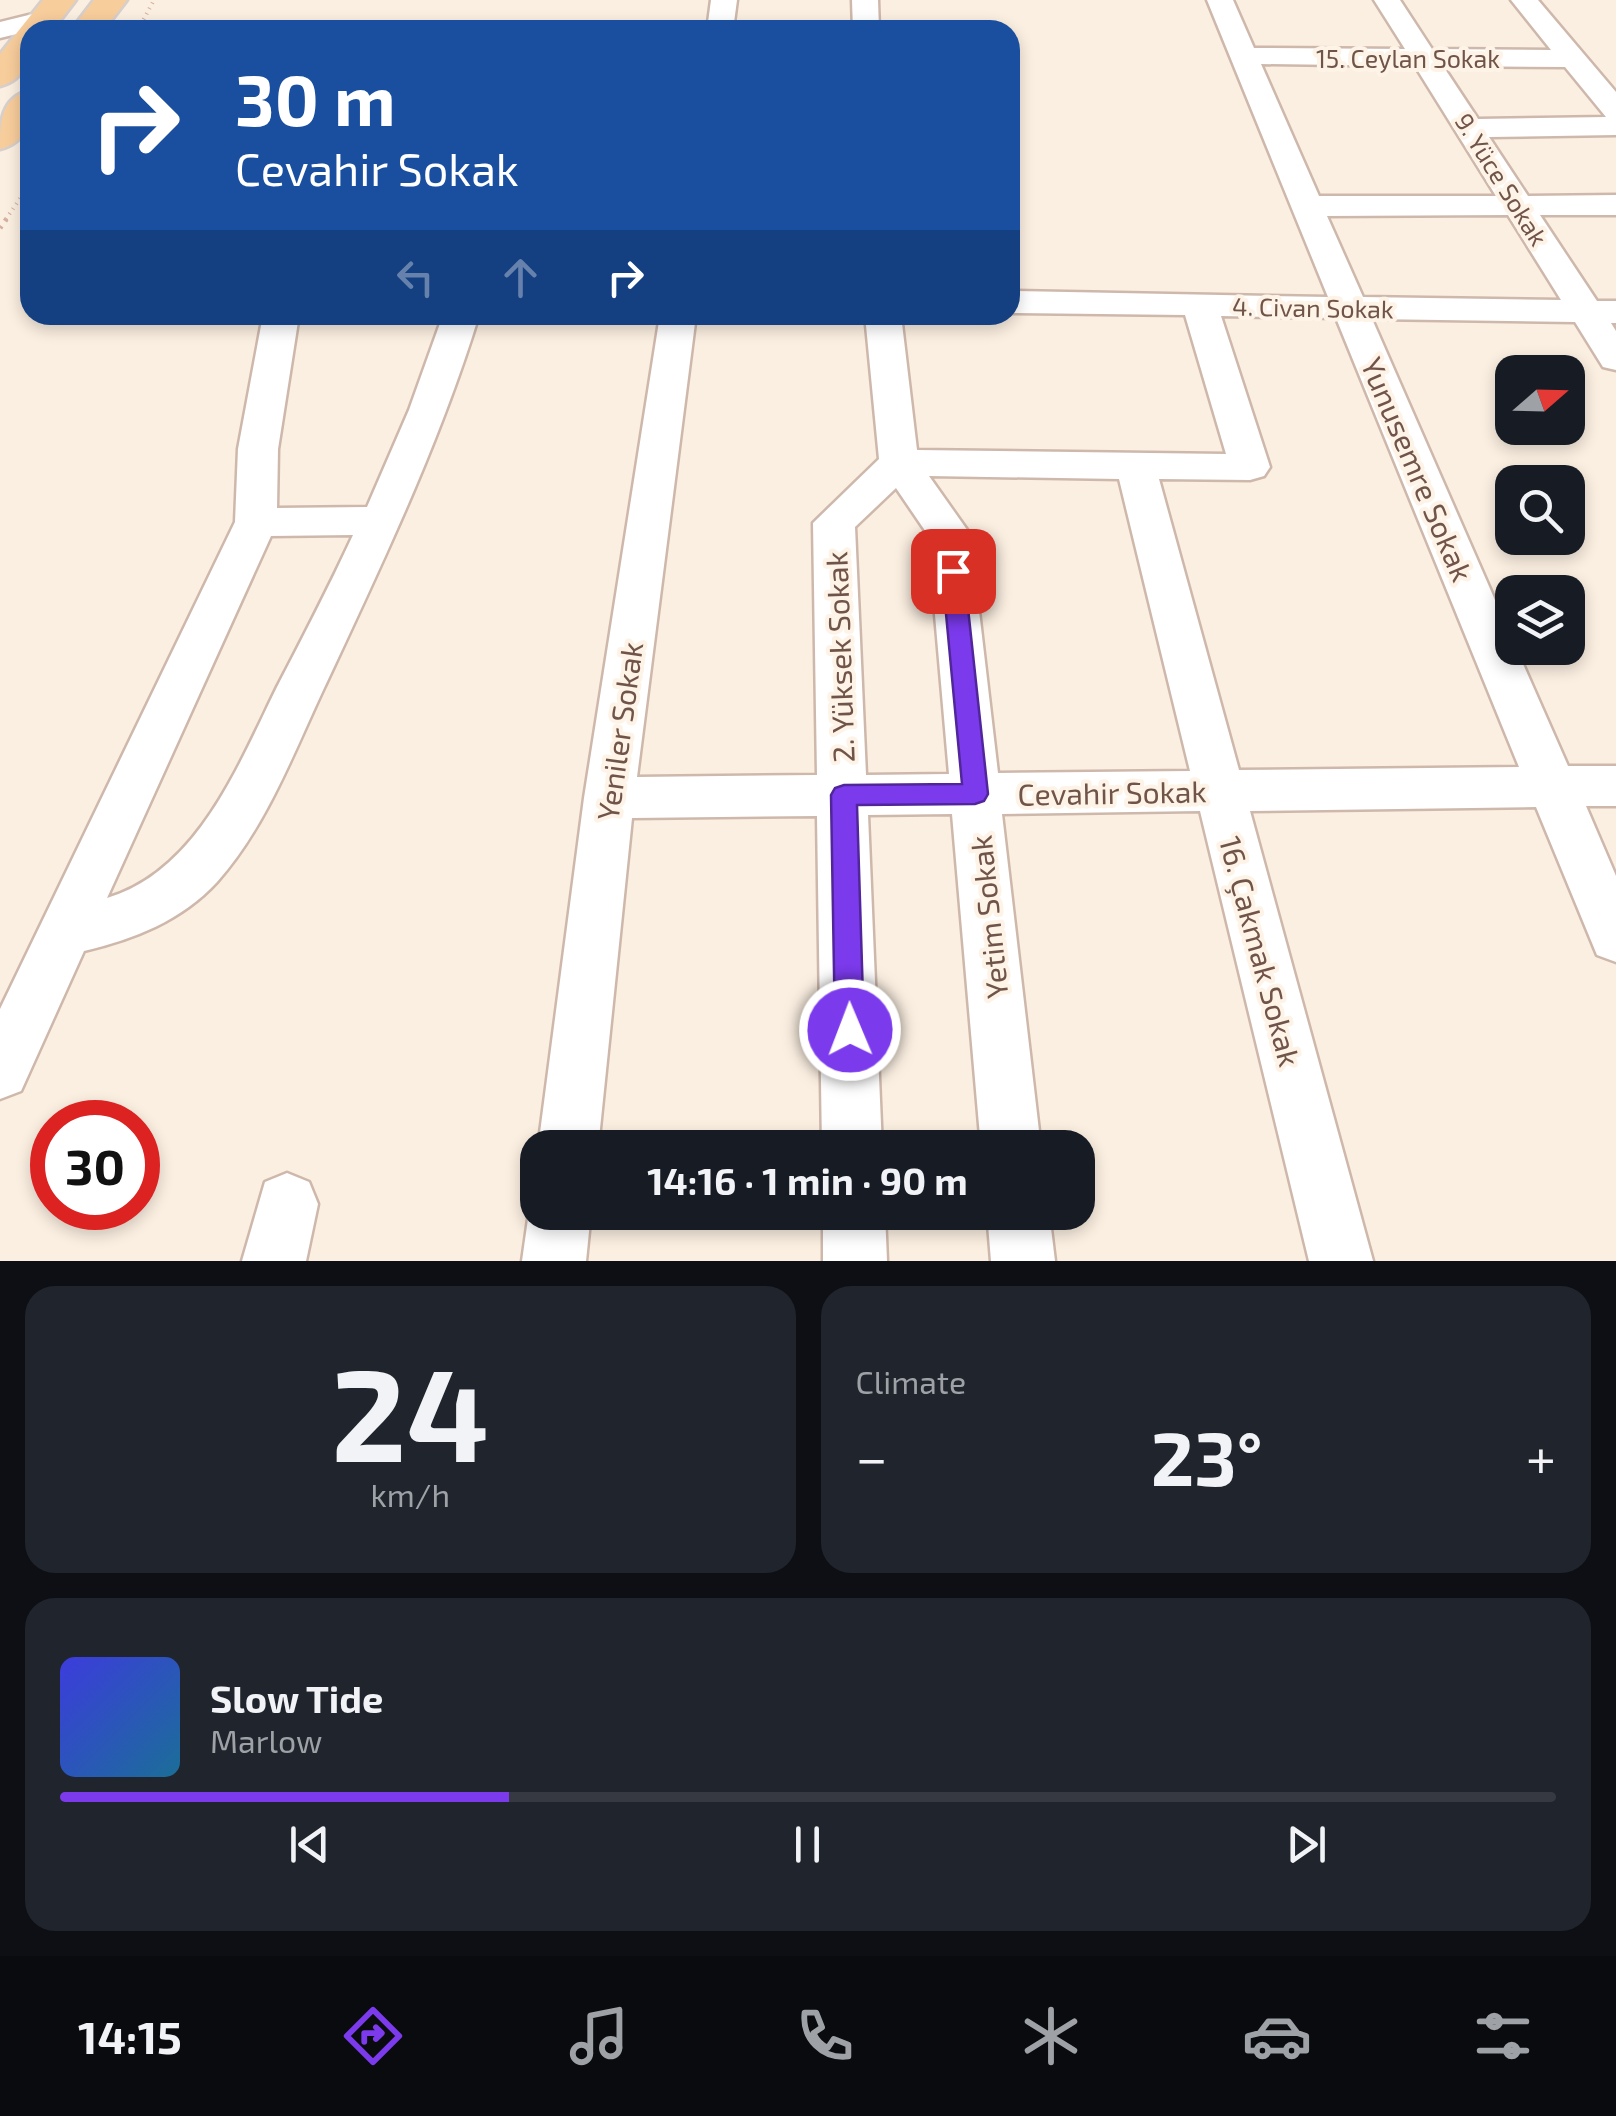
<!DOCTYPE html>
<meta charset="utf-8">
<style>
body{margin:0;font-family:"Exo 2",sans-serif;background:#20242c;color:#f1f3f6;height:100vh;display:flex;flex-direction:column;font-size:38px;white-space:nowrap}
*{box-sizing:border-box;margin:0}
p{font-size:32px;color:#9ea1a6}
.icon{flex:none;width:55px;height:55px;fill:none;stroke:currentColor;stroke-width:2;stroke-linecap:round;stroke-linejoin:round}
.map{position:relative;height:1261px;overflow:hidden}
.sheet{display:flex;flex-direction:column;gap:25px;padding:25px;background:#0d0f14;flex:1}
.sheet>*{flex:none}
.banner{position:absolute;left:20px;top:20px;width:1000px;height:305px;border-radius:30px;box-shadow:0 5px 15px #0003;background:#1a4fa0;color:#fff;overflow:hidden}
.needle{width:65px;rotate:70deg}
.tools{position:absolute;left:1495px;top:355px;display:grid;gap:20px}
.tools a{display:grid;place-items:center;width:90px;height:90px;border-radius:20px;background:#171b24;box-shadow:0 5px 15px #0003;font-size:50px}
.speed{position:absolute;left:30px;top:1100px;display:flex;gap:20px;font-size:50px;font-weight:700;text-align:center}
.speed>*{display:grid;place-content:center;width:130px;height:130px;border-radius:50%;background:#171b24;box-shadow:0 5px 15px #0003;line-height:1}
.speed .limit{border:15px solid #d22;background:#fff;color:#111}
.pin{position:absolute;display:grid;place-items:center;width:85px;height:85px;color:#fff;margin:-42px;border-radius:20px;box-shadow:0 5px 15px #0006}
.me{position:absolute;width:110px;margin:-55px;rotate:359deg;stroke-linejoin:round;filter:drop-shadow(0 0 8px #0008)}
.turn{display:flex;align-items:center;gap:35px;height:210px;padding:0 50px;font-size:45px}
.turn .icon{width:130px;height:130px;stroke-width:2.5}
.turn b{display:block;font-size:70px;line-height:85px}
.lanes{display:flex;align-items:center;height:95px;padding:0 50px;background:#0003;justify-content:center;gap:50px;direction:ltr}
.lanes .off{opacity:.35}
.big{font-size:75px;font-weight:700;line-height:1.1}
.sheet .widget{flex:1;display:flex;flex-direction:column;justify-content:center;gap:15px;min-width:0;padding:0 35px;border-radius:30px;background:#20242c}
.sheet .dial{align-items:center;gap:0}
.dial b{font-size:130px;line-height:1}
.song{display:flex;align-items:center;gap:30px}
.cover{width:120px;height:120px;border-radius:15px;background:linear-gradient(135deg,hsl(240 70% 55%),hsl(200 70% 35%))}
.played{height:10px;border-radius:5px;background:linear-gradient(90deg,#7c3aed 30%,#363941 30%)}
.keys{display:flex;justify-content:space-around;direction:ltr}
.heat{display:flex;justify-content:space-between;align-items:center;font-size:55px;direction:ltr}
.sheet .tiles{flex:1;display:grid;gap:25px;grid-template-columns:1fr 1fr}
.widget:last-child{grid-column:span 2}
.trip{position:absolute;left:520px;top:1130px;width:575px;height:100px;border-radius:30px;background:#171b24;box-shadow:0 5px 15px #0003;font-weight:700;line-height:100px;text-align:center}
.tabs{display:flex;height:160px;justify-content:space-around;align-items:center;background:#090b0e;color:#9ea1a6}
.tabs .icon{width:70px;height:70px}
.tabs .current{color:#7c3aed}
.tabs b{font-size:45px;color:#f1f3f6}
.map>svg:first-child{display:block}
</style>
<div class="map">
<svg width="1616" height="1261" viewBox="0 0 1616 1261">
<rect width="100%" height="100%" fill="#fbefe1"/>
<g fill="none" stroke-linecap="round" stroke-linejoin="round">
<defs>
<g id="minor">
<path d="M711,0H737L733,30H707Z"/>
<path d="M852,0H878L879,30H853Z"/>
<path d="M1207,0H1233L1254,48L1405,49L1374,0H1400L1432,49L1551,50L1511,0H1538L1616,92V135L1489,137L1528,196L1616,195V215H1540L1597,301H1616V323H1611L1616,331V370L1603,367L1575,322L1372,319L1512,639V648H1516L1568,766H1616V806H1586L1616,876V962L1597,955L1536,807L1250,811L1373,1261H1309L1200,811L1002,814L1041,1148H981L952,814L868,815L882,1148H822L817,816L632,818L598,1148H538L584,798L660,315H696L637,777L817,775L813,523L879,459L865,315H901L917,450L1226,454L1185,315L1010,313V291L1328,297ZM1261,64L1415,66L1496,196H1319ZM1443,66L1565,67L1606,117L1478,119ZM1508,215L1561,300L1363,297L1327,216ZM1221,316L1336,318L1519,767L1239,770L1159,479L1250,480L1264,476L1270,467ZM929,476L1119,479L1190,771L998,773L970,534ZM896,488L928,535L949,774L866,775L855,527Z"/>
<path d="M45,11L54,13L58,19L54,25L0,38V22Z"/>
<path d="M263,315H299L278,449L277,508L367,507L409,410L443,315H479C439,445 381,566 324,688C293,754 266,827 217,882C181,921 134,939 84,951L21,1091L0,1099V1009L235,522L238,449ZM353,535C329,587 303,637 277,687C239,764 198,871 107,898L271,536Z"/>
<path d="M287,1173L309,1182L318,1204L306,1261H242L265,1182Z"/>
<path d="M538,1191V1212H591L586,1261H522L529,1212Z"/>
<path d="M823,1212H885L887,1261H823Z"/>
<path d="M987,1212H1049L1055,1261H991Z"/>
</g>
<g id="major">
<path d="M43,0H76L53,30H30C30,55 28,79 0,86V54Z"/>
<path d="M94,0H127L104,30H71Z"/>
<path d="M30,90C30,117 30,142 0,149C0,123 0,98 30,90Z"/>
</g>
</defs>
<!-- minor casing -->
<use href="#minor" stroke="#ceb8ac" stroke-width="5"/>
<!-- major casing -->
<use href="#major" stroke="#d7cfcc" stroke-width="5"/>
<!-- path-far1 -->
<g stroke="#d4ae9e" stroke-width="4" stroke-dasharray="1 5" stroke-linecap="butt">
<path d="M138,30L154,0"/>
<path d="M6,219L30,184"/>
</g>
<!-- path -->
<path stroke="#d4ae9e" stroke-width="5" stroke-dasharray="2.5 6" stroke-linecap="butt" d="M0,228L8,217"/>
<!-- minor -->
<use href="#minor" fill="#fff" fill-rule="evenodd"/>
<!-- major -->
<use href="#major" fill="#f8cd9c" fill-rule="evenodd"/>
</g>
<!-- route -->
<path fill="#7c3aed" stroke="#51269a" stroke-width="2.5" d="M953,563L964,571L988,794L984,801L975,804L857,805L864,1030L860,1039L850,1043L839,1039L835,1030L831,795L835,788L844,785L962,784L942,571Z"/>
<g text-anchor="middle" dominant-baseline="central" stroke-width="8" stroke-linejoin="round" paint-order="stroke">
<!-- far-street labels -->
<g font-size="25" fill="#715449" stroke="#fef3e7">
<text x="1408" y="58">15. Ceylan Sokak</text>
<text transform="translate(1502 179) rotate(58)">9. Yüce Sokak</text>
<text transform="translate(1313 307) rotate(1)">4. Civan Sokak</text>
</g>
<!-- street labels -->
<g font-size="30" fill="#715449" stroke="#fef3e7">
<text transform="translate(1418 469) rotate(67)">Yunusemre Sokak</text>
<text transform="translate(839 657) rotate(-92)">2. Yüksek Sokak</text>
<text transform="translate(619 731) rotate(-82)">Yeniler Sokak</text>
<text transform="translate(1112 792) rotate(-1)">Cevahir Sokak</text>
<text transform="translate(988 917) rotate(-96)">Yetim Sokak</text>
<text transform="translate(1261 951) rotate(75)">16. Çakmak Sokak</text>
</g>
</g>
</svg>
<div class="tools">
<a><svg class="needle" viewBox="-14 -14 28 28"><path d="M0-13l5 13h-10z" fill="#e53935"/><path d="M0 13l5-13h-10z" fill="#9ea1a6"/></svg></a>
<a><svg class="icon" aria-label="search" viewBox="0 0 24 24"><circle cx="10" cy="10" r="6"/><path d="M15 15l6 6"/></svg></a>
<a><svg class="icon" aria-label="layers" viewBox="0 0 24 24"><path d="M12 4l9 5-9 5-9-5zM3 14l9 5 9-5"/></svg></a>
</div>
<div class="speed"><div class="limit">30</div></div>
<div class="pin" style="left:953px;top:571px;background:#d93025"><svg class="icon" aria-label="arrive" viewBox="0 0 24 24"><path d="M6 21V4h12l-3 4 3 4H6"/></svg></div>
<svg class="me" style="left:850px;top:1030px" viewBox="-20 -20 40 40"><circle r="17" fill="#7c3aed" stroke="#fff" stroke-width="3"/><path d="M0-11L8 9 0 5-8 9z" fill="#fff"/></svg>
<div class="trip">14:16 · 1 min · 90 m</div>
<div class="banner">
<div class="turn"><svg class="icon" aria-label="right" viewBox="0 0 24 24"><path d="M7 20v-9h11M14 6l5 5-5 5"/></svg><div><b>30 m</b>Cevahir Sokak</div></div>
<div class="lanes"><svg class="icon off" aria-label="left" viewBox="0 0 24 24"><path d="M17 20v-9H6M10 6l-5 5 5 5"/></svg><svg class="icon off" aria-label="ahead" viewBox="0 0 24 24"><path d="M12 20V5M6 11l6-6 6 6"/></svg><svg class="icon" aria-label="right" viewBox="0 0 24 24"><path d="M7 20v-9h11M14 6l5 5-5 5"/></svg></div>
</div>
</div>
<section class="sheet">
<div class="tiles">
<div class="widget dial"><b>24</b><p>km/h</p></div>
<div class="widget"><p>Climate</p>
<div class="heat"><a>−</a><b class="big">23°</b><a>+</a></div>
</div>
<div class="widget">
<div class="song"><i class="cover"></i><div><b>Slow Tide</b><p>Marlow</p></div></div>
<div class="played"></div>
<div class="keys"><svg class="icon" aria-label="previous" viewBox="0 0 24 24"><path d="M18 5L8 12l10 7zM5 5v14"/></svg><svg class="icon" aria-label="pause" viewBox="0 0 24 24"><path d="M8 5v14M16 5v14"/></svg><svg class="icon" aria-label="next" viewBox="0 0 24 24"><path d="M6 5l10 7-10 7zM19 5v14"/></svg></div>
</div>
</div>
</section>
<nav class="tabs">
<b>14:15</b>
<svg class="icon current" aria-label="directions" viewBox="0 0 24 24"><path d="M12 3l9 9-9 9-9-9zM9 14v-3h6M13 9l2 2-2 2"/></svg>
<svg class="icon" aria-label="music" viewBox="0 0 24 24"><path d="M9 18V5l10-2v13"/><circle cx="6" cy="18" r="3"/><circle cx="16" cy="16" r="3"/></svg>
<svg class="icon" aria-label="phone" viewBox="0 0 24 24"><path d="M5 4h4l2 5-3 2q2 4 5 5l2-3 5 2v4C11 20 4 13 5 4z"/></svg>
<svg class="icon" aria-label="climate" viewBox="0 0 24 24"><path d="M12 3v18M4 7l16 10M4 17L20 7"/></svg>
<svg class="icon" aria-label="car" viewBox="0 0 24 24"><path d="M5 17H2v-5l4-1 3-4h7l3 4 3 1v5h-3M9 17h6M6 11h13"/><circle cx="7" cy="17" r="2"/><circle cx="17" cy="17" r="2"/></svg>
<svg class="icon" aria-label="filters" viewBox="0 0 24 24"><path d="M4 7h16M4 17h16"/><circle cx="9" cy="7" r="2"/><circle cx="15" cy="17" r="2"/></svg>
</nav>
